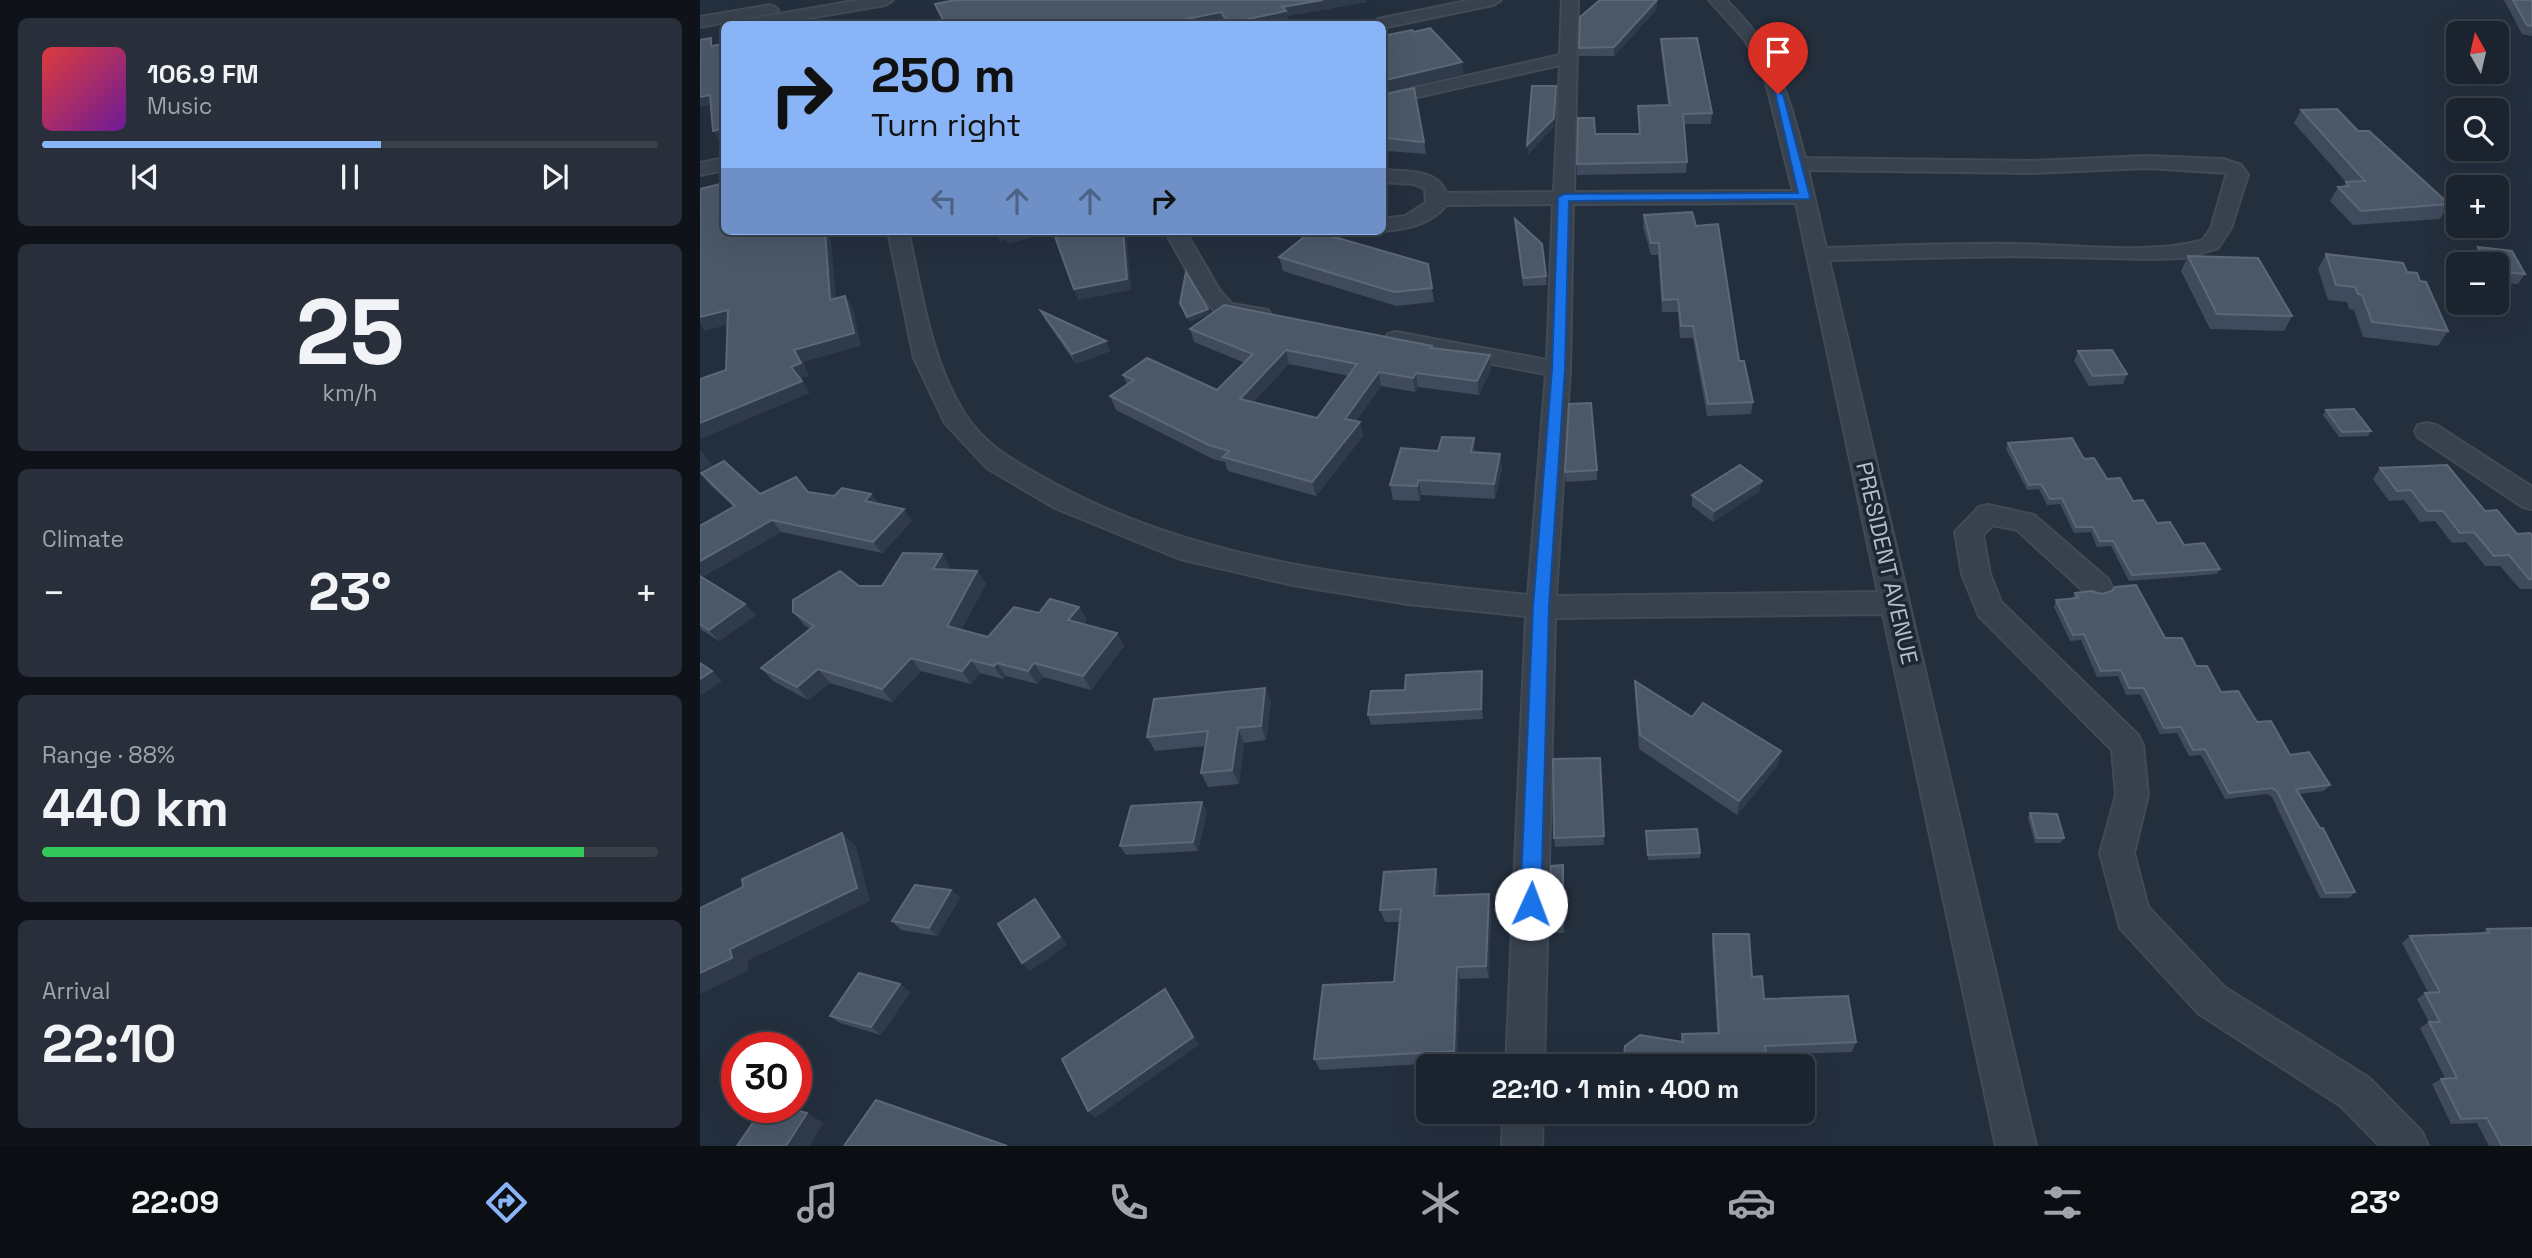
<!DOCTYPE html>
<meta charset="utf-8">
<style>
body{margin:0;font-family:"Space Grotesk",sans-serif;background:#282f3a;color:#f1f3f6;height:100vh;display:flex;flex-direction:column;font-size:26px;white-space:nowrap}
*{box-sizing:border-box;margin:0}
p{font-size:23px;color:#a0a4aa}
.icon{flex:none;width:38px;height:38px;fill:none;stroke:currentColor;stroke-width:2;stroke-linecap:round;stroke-linejoin:round}
.map{position:relative;flex:1;overflow:hidden}
.details{display:flex;flex-direction:column;gap:18px;padding:18px;background:#0f1319;width:700px}
.details>*{flex:none}
.hud{position:absolute;left:21px;top:21px;width:665px;height:214px;border-radius:10px;box-shadow:0 7px 28px #0002,0 0 0 2px #39404a;background:#8ab4f8;color:#111;overflow:hidden}
.needle{width:46px;rotate:352deg}
.fabs{position:absolute;left:1746px;top:21px;display:grid;gap:14px}
.fabs a{display:grid;place-items:center;width:63px;height:63px;border-radius:10px;background:#1b232e;box-shadow:0 7px 28px #0002,0 0 0 2px #39404a;font-size:35px}
.speed{position:absolute;left:21px;top:1032px;display:flex;gap:14px;font-size:35px;font-weight:700;text-align:center}
.speed>*{display:grid;place-content:center;width:91px;height:91px;border-radius:50%;background:#1b232e;box-shadow:0 7px 28px #0002,0 0 0 2px #39404a;line-height:1}
.speed .limit{border:10px solid #d22;background:#fff;color:#111}
.pin{position:absolute;display:grid;place-items:center;width:60px;height:60px;color:#fff;margin:-72px -30px;border-radius:50% 50% 50% 0;rotate:-45deg;box-shadow:0 0 7px #0007}
.pin .icon{rotate:45deg}
.me{position:absolute;width:77px;margin:-38px;rotate:2deg;stroke-linejoin:round;filter:drop-shadow(0 0 5px #0008)}
.turn{display:flex;align-items:center;gap:24px;height:147px;padding:0 35px;font-size:32px}
.turn .icon{width:91px;height:91px;stroke-width:2.5}
.turn b{display:block;font-size:49px;line-height:60px}
.lanes{display:flex;align-items:center;height:66px;padding:0 35px;background:#0003;justify-content:center;gap:35px;direction:ltr}
.lanes .off{opacity:.35}
.big{font-size:52px;font-weight:800;line-height:1.1}
.details .card{flex:1;display:flex;flex-direction:column;justify-content:center;gap:10px;min-width:0;padding:0 24px;border-radius:10px;background:#282f3a}
.details .dial{align-items:center;gap:0}
.dial b{font-size:91px;line-height:1}
.song{display:flex;align-items:center;gap:21px}
.cover{width:84px;height:84px;border-radius:10px;background:linear-gradient(135deg,hsl(0 70% 55%),hsl(280 70% 35%))}
.played{height:7px;border-radius:4px;background:linear-gradient(90deg,#8ab4f8 55%,#39404a 55%)}
.keys{display:flex;justify-content:space-around;direction:ltr}
.heat{display:flex;justify-content:space-between;align-items:center;font-size:38px;direction:ltr}
.charge{height:10px;border-radius:5px;background:linear-gradient(90deg,#34c759 88%,#39404a 0)}
.trip{position:absolute;left:716px;top:1054px;width:399px;height:70px;border-radius:10px;background:#1b232e;box-shadow:0 7px 28px #0002,0 0 0 2px #39404a;font-weight:800;line-height:70px;text-align:center}
.dock{display:flex;height:112px;justify-content:space-around;align-items:center;background:#0b0e12;color:#a0a4aa}
.dock .icon{width:49px;height:49px}
.dock .current{color:#8ab4f8}
.dock b{font-size:32px;color:#f1f3f6}
main{display:flex;flex:1;min-height:0}
.map>svg:first-child{display:block}
</style>
<main>
<section class="details">
<div class="card">
<div class="song"><i class="cover"></i><div><b>106.9 FM</b><p>Music</p></div></div>
<div class="played"></div>
<div class="keys"><svg class="icon" aria-label="previous" viewBox="0 0 24 24"><path d="M18 5L8 12l10 7zM5 5v14"/></svg><svg class="icon" aria-label="pause" viewBox="0 0 24 24"><path d="M8 5v14M16 5v14"/></svg><svg class="icon" aria-label="next" viewBox="0 0 24 24"><path d="M6 5l10 7-10 7zM19 5v14"/></svg></div>
</div>
<div class="card dial"><b>25</b><p>km/h</p></div>
<div class="card"><p>Climate</p>
<div class="heat"><a>−</a><b class="big">23°</b><a>+</a></div>
</div>
<div class="card"><p>Range · 88%</p><b class="big">440 km</b><div class="charge"></div></div>
<div class="card"><p>Arrival</p><b class="big">22:10</b></div>
</section>
<div class="map">
<svg width="1832" height="1146" viewBox="0 0 1832 1146">
<rect width="100%" height="100%" fill="#242f3e"/>
<g fill="none" stroke-linecap="round" stroke-linejoin="round">
<defs>
<g id="minor">
<path d="M159,0H193L185,5L74,24H42L50,19Z"/>
<path d="M771,0H801L793,5L682,28V24H670L678,19Z"/>
<path d="M862,0H878L874,192L1093,191L1064,74L1045,40L1009,0H1026C1076,48 1088,94 1105,158L1330,161L1447,156L1523,159L1541,165L1548,175L1531,228L1518,248L1484,258L1453,259L1313,256L1129,260L1336,1146H1296L1183,614L855,618L844,1066H806L826,616L708,604L593,585L480,559L355,508L287,468L245,423L214,358L188,231H208C222,292 230,359 264,413C283,444 315,462 346,479C493,562 663,578 828,595L846,374L696,346L688,344L685,339L688,334L696,332L847,360L853,204L746,205C731,225 705,229 682,231V219L705,216L726,203L725,189L714,184L682,182V170C705,172 737,168 746,193L854,192L860,65L682,105V95L860,55ZM1447,168L1527,173L1511,228L1503,240C1453,255 1372,245 1318,244C1254,243 1190,246 1126,248L1108,170L1330,173ZM1096,203L1178,592L856,596L870,369L873,204Z"/>
<path d="M70,5L75,7L78,10L75,13L0,27V17Z"/>
<path d="M24,158V170L0,175V163Z"/>
<path d="M465,231H485L520,291L532,304L568,310L571,315L568,320L560,322L517,314L500,294Z"/>
<path d="M1727,423L1736,425L1832,487V509L1823,507L1718,437L1715,431L1718,425Z"/>
<path d="M1288,505L1334,515L1408,579L1412,587L1408,595L1398,598L1388,595L1317,530L1293,525L1283,535L1290,574L1301,602L1438,735L1443,745L1448,795L1434,853L1448,907L1524,987L1669,1078L1722,1132L1728,1146H1680L1641,1106L1498,1013L1420,928L1400,853L1416,795L1412,750L1279,616L1262,574L1255,532L1279,507Z"/>
<path d="M803,1111H843L842,1146H802Z"/>
</g>
</defs>
<!-- minor casing -->
<use href="#minor" stroke="#414a57" stroke-width="4"/>
<!-- minor -->
<use href="#minor" fill="#38414e" fill-rule="evenodd"/>
</g>
<!-- wall -->
<g fill="#3f4b5c" fill-rule="evenodd">
<path d="M1804,0H1832V36L1822,34Z"/>
<path d="M667,2L587,16L588,20L567,24H526L523,21L507,24H245Z"/>
<path d="M957,9L914,56H879L880,17Z"/>
<path d="M961,39L1012,113L1011,124H984L987,162L986,173L877,175V164L895,134H939L938,106L968,105L961,49Z"/>
<path d="M682,95L724,142L726,154L687,151L688,164H682Z"/>
<path d="M1601,110L1658,131L1749,204L1740,219L1653,225L1630,201L1638,187L1644,186L1646,182L1594,123Z"/>
<path d="M944,215L1039,361L1053,402L1051,414L1007,416L993,338H980L978,312H962L958,255H951L943,227Z"/>
<path d="M816,228L846,276L847,285L823,286Z"/>
<path d="M518,231H557L519,235Z"/>
<path d="M1778,247L1825,274L1818,284L1797,282V264H1775L1772,257Z"/>
<path d="M1626,254L1707,272L1748,331L1738,346L1663,337L1654,310L1649,309L1647,302L1628,300L1618,269Z"/>
<path d="M1488,256L1592,316L1584,331L1510,329L1481,271Z"/>
<path d="M579,257L728,264L734,302L696,306L583,271Z"/>
<path d="M341,311L406,341L410,351L376,364L346,321Z"/>
<path d="M490,329L732,346L733,348L791,369L779,395L718,387L715,392L681,386L656,421L663,436L616,496L528,471L525,462L513,459L416,410L410,396L427,385L423,375L517,390L545,363L494,342ZM589,364L649,376L617,418L553,402Z"/>
<path d="M1378,351L1427,374L1423,384L1389,386L1374,361Z"/>
<path d="M1626,410L1671,431L1668,436L1639,437L1623,415Z"/>
<path d="M1308,443L1384,459L1484,545L1520,569L1517,574L1429,581L1411,546L1397,547L1391,532L1374,533L1360,504L1347,505L1339,489L1327,490L1306,449Z"/>
<path d="M776,452L802,469L795,499L721,495L720,501L693,500L690,485Z"/>
<path d="M1680,468L1785,511L1817,534L1832,535V589H1820L1800,566H1785L1766,542L1752,543L1735,521L1720,522L1704,500L1689,501L1673,479Z"/>
<path d="M897,470V480L866,482L865,472Z"/>
<path d="M1,473L60,494L108,492L134,496L171,494L178,503L212,521L182,553L81,532L2,577L56,615L19,641L0,629V526L34,507L10,485Z"/>
<path d="M1062,481L1060,491L1013,522L992,506V495Z"/>
<path d="M242,554L250,568L249,570L277,571L286,584L261,630L288,637L339,613L379,607L387,620L383,624L417,633L424,646L391,690L343,677L337,684L306,676L303,679L280,673L271,684L221,671L192,702L130,683L108,700L73,681L61,668L110,629L104,625L93,612L159,586H182Z"/>
<path d="M1375,593L1465,638L1496,666L1521,692L1557,722L1590,755L1630,785L1624,791L1599,794L1655,892L1649,898H1620L1572,797L1567,794L1525,799L1501,755L1489,756L1477,733L1460,734L1440,694L1426,695L1418,676L1397,677L1381,640L1370,641L1354,607L1356,600L1372,599Z"/>
<path d="M782,671L783,681V719L671,725L668,715L705,690Z"/>
<path d="M935,681L992,717L1078,765L1037,815L939,749L935,695Z"/>
<path d="M565,688L571,703L566,740L544,743L539,784L508,787L501,773L506,746L455,751L447,737Z"/>
<path d="M900,758L904,845L855,847L854,838Z"/>
<path d="M507,812L498,851L426,855L420,846Z"/>
<path d="M1330,813L1364,838L1361,843H1335L1328,818Z"/>
<path d="M946,831L1000,853V858L948,860Z"/>
<path d="M863,865L864,933H850L849,925Z"/>
<path d="M739,882L738,896L789,894L791,907L789,978L760,979L757,1062L620,1070L614,1059L694,982L699,922H685L680,910Z"/>
<path d="M251,890L260,898L237,936L201,930L192,921Z"/>
<path d="M1832,928V1146H1789L1777,1123L1751,1124L1732,1084L1741,1079L1745,1078L1720,1028L1729,1022L1717,999L1725,993L1728,992L1702,943L1710,936L1782,933L1787,929Z"/>
<path d="M1013,934L1052,977L1064,999L1156,1042L1152,1052L1066,1055L1068,1066H923L981,1042L982,1034L1017,1033L1012,945Z"/>
<path d="M200,984L210,992L181,1035L140,1023L130,1016Z"/>
</g>
<!-- shaded-wall -->
<g fill="#2f3b4b">
<path d="M623,0H666L667,2L587,16L588,20L567,24H530V23L582,7Z"/>
<path d="M957,0V9L914,56V47Z"/>
<path d="M521,12L523,21L507,24H478L477,21Z"/>
<path d="M762,62L764,74L682,93V81Z"/>
<path d="M856,86L854,127L828,155L827,145Z"/>
<path d="M10,95L16,104L0,107V97Z"/>
<path d="M24,128V139L19,140L13,131Z"/>
<path d="M125,231H126L131,241L137,312L130,300Z"/>
<path d="M292,231H354L308,244L306,240L300,241L297,235L294,236Z"/>
<path d="M423,231H426L431,290L378,300L374,289Z"/>
<path d="M145,296L153,308L161,346L103,362L109,376L99,379L91,367L94,350Z"/>
<path d="M508,309L510,314L489,322L487,317Z"/>
<path d="M28,310L37,322L5,331L0,324V317Z"/>
<path d="M406,341L410,351L376,364L372,354Z"/>
<path d="M586,350L589,364L544,412L540,399Z"/>
<path d="M790,355L791,369L779,395L777,381Z"/>
<path d="M679,372L681,386L649,432L645,419Z"/>
<path d="M716,373L718,387L715,392L713,378Z"/>
<path d="M102,381L110,393L0,439V423Z"/>
<path d="M660,422L663,436L616,496L612,482Z"/>
<path d="M774,438L776,453L771,452Z"/>
<path d="M0,449L12,465L0,471Z"/>
<path d="M800,454L802,469L795,499L794,484Z"/>
<path d="M719,480L721,495L720,501L717,486Z"/>
<path d="M1062,481L1060,491L1013,522L1014,511Z"/>
<path d="M171,494L179,506L165,501Z"/>
<path d="M204,509L212,521L182,553L173,542Z"/>
<path d="M72,520L81,532L0,578V561Z"/>
<path d="M242,554L250,568L242,583L233,569Z"/>
<path d="M277,571L286,584L256,639L247,626Z"/>
<path d="M45,604L56,615L19,641L9,630Z"/>
<path d="M379,607L387,620L376,634L368,620Z"/>
<path d="M417,633L424,646L391,690L383,676Z"/>
<path d="M211,658L221,671L192,702L182,689Z"/>
<path d="M271,660L280,673L271,684L262,671Z"/>
<path d="M297,663L306,676L303,679L294,666Z"/>
<path d="M334,663L343,677L337,684L328,671Z"/>
<path d="M118,669L130,683L108,700L97,687Z"/>
<path d="M12,671L22,681L0,696V679Z"/>
<path d="M782,671L783,681V719L781,709Z"/>
<path d="M565,688L571,703L566,740L561,726Z"/>
<path d="M538,728L544,743L539,784L532,770Z"/>
<path d="M1081,751L1078,765L1037,815L1039,801Z"/>
<path d="M502,802L507,812L498,851L493,842Z"/>
<path d="M142,833L156,846L170,901L47,961L49,970L0,994V973L30,949Z"/>
<path d="M736,869L739,882L737,909L734,896Z"/>
<path d="M251,890L260,898L237,936L229,928Z"/>
<path d="M789,894L791,907L789,978L786,966Z"/>
<path d="M335,899L342,908L367,945L330,971L322,963Z"/>
<path d="M757,967L760,979L757,1062L754,1051Z"/>
<path d="M200,984L210,992L181,1035L171,1027Z"/>
<path d="M465,989L471,997L499,1045L395,1118L388,1111Z"/>
<path d="M984,1059L983,1066H975Z"/>
<path d="M107,1113L124,1123L109,1146H86Z"/>
</g>
<!-- building -->
<g fill="#4b5868" stroke="#5c6777" stroke-width="2" fill-rule="evenodd">
<path d="M255,0H623L582,7L586,11L530,23L521,12L477,21L479,24H245L235,4Z"/>
<path d="M900,0H957L914,47L879,48L880,17Z"/>
<path d="M1813,0H1832V26L1827,25Z"/>
<path d="M730,28L762,62L682,81V36L712,30L714,32Z"/>
<path d="M11,38V46L24,44V128L13,131L10,95L0,97V40Z"/>
<path d="M997,38L1012,113L983,114L987,162L877,164L878,118H894L895,134H940L938,106L970,105L961,39Z"/>
<path d="M832,86H856L854,118L827,145Z"/>
<path d="M714,88L724,142L685,138L686,151L682,152V95Z"/>
<path d="M1637,109L1658,131H1669L1749,204L1661,211L1638,187L1649,186L1646,182L1665,181L1601,110Z"/>
<path d="M24,183V231H103L104,233L113,231H125L130,300L145,296L154,333L94,350L101,363L91,367L102,381L0,423V379L26,370L28,310L0,317V189Z"/>
<path d="M992,212L996,226L1018,224L1039,361H1044L1053,402L1008,404L993,326H981L978,299L963,300L959,243H951L944,215Z"/>
<path d="M815,219L842,244L846,276L823,278Z"/>
<path d="M353,231H423L427,279L374,289Z"/>
<path d="M617,232L728,264L732,288L694,292L579,257L608,234Z"/>
<path d="M1778,247L1812,251L1825,274L1797,271V264H1787Z"/>
<path d="M1626,254L1703,263L1707,272L1717,273L1720,281L1726,282L1748,331L1672,322L1662,295L1658,294L1655,287L1636,285Z"/>
<path d="M1488,256L1558,258L1592,316L1517,314Z"/>
<path d="M486,272L508,309L487,317L480,303Z"/>
<path d="M524,305L732,346L731,348L790,355L777,381L716,373L713,378L679,372L645,419L660,422L612,482L523,457L529,451L509,445L410,396L434,380L423,375L447,358L517,390L553,354L490,329ZM586,350L657,364L617,418L540,399Z"/>
<path d="M341,311L406,341L372,354Z"/>
<path d="M1412,350L1427,374L1393,376L1378,351Z"/>
<path d="M891,403L897,470L865,472L869,404Z"/>
<path d="M1654,409L1671,431L1642,432L1626,410Z"/>
<path d="M742,437L774,438L771,452L800,454L794,484L719,480L717,486L690,485L701,448L738,451Z"/>
<path d="M1372,438L1384,459L1394,458L1407,479L1420,478L1433,501L1443,500L1457,523L1470,522L1484,545L1504,543L1520,569L1432,575L1413,541H1400L1393,527H1376L1362,498L1350,499L1341,484L1329,485L1308,443Z"/>
<path d="M24,461L60,494L96,477L108,492L134,496L142,488L171,494L165,501L204,509L173,542L72,520L0,561V526L35,506L1,473Z"/>
<path d="M1040,465L1062,481L1014,511L992,495Z"/>
<path d="M1747,465L1785,511L1797,510L1817,534L1830,533L1832,535V579H1829L1809,555L1794,556L1774,532L1760,533L1743,511H1727L1711,490L1697,491L1680,468Z"/>
<path d="M203,553L242,554L233,569L277,571L247,626L288,637L314,607L339,613L350,599L379,607L368,620L417,633L383,676L334,663L328,671L297,663L294,666L271,660L262,671L211,658L182,689L118,669L97,687L61,668L114,626L93,612V600L140,571L159,586H182Z"/>
<path d="M0,576L45,604L9,630L0,624Z"/>
<path d="M1436,585L1465,638H1482L1496,666H1507L1521,692L1538,691L1557,722L1571,721L1590,755L1609,752L1630,785L1596,789L1620,828H1623L1655,892L1626,893L1577,791L1572,788L1529,793L1505,749L1493,750L1481,727L1464,728L1444,688H1429L1421,670L1401,671L1384,634L1373,635L1356,600L1378,598L1375,593L1391,591L1402,594L1412,591L1415,587Z"/>
<path d="M0,663L12,671L0,679Z"/>
<path d="M782,671L781,709L668,715L671,691L705,690L706,675Z"/>
<path d="M935,681L992,717L1003,703L1081,751L1039,801L940,735Z"/>
<path d="M565,688L561,726L538,728L532,770L501,773L508,731L447,737L454,699Z"/>
<path d="M900,758L904,836L854,838L853,759Z"/>
<path d="M502,802L493,842L420,846L431,806Z"/>
<path d="M1330,813L1357,814L1364,838H1337Z"/>
<path d="M997,829L1000,853L948,855L946,831Z"/>
<path d="M142,833L157,888L30,949L32,958L0,973V908L43,887L42,879Z"/>
<path d="M863,865V924L849,925L851,866Z"/>
<path d="M736,869L734,896L789,894L786,966L757,967L754,1051L614,1059L623,985L694,982L701,909L680,910L684,872Z"/>
<path d="M215,885L251,890L229,928L192,921Z"/>
<path d="M335,899L360,937L322,963L298,924Z"/>
<path d="M1832,928V1146H1802L1787,1118L1761,1119L1741,1079L1757,1078L1729,1022H1740L1725,993L1740,992L1710,936L1789,933L1787,929Z"/>
<path d="M1013,934H1049L1052,977L1062,976L1064,999L1148,996L1156,1042L1065,1046L1068,1066H984V1059L975,1066H923L925,1046L940,1035L983,1042L982,1034L1019,1033Z"/>
<path d="M159,973L200,984L171,1027L130,1016Z"/>
<path d="M465,989L493,1037L388,1111L362,1059Z"/>
<path d="M176,1100L307,1146H144Z"/>
<path d="M63,1108H85L107,1113L86,1146H37Z"/>
</g>
<!-- route -->
<path fill="#1a73e8" stroke="#114b97" stroke-width="2" d="M1075,92L1083,94L1110,197L1109,199L869,201L865,369L849,607L841,904L838,911L831,913L823,911L820,904L833,607L852,369L858,197L864,194L1098,193Z"/>
<g text-anchor="middle" dominant-baseline="central" stroke-width="7" stroke-linejoin="round" paint-order="stroke">
<!-- street labels -->
<g font-size="23" fill="#b4bcc9" stroke="#1d2633">
<text transform="translate(1187 563) rotate(77)">PRESIDENT AVENUE</text>
</g>
</g>
</svg>
<div class="fabs">
<a><svg class="needle" viewBox="-14 -14 28 28"><path d="M0-13l5 13h-10z" fill="#e53935"/><path d="M0 13l5-13h-10z" fill="#a0a4aa"/></svg></a>
<a><svg class="icon" aria-label="search" viewBox="0 0 24 24"><circle cx="10" cy="10" r="6"/><path d="M15 15l6 6"/></svg></a>
<a>+</a>
<a>−</a>
</div>
<div class="speed"><div class="limit">30</div></div>
<div class="pin" style="left:1078px;top:94px;background:#d93025"><svg class="icon" aria-label="arrive" viewBox="0 0 24 24"><path d="M6 21V4h12l-3 4 3 4H6"/></svg></div>
<svg class="me" style="left:831px;top:904px" viewBox="-20 -20 40 40"><circle r="19" fill="#fff"/><path d="M0-13L10 11 0 6-10 11z" fill="#1a73e8"/></svg>
<div class="trip">22:10 · 1 min · 400 m</div>
<div class="hud">
<div class="turn"><svg class="icon" aria-label="right" viewBox="0 0 24 24"><path d="M7 20v-9h11M14 6l5 5-5 5"/></svg><div><b>250 m</b>Turn right</div></div>
<div class="lanes"><svg class="icon off" aria-label="left" viewBox="0 0 24 24"><path d="M17 20v-9H6M10 6l-5 5 5 5"/></svg><svg class="icon off" aria-label="ahead" viewBox="0 0 24 24"><path d="M12 20V5M6 11l6-6 6 6"/></svg><svg class="icon off" aria-label="ahead" viewBox="0 0 24 24"><path d="M12 20V5M6 11l6-6 6 6"/></svg><svg class="icon" aria-label="right" viewBox="0 0 24 24"><path d="M7 20v-9h11M14 6l5 5-5 5"/></svg></div>
</div>
</div>
</main>
<nav class="dock">
<b>22:09</b>
<svg class="icon current" aria-label="directions" viewBox="0 0 24 24"><path d="M12 3l9 9-9 9-9-9zM9 14v-3h6M13 9l2 2-2 2"/></svg>
<svg class="icon" aria-label="music" viewBox="0 0 24 24"><path d="M9 18V5l10-2v13"/><circle cx="6" cy="18" r="3"/><circle cx="16" cy="16" r="3"/></svg>
<svg class="icon" aria-label="phone" viewBox="0 0 24 24"><path d="M5 4h4l2 5-3 2q2 4 5 5l2-3 5 2v4C11 20 4 13 5 4z"/></svg>
<svg class="icon" aria-label="climate" viewBox="0 0 24 24"><path d="M12 3v18M4 7l16 10M4 17L20 7"/></svg>
<svg class="icon" aria-label="car" viewBox="0 0 24 24"><path d="M5 17H2v-5l4-1 3-4h7l3 4 3 1v5h-3M9 17h6M6 11h13"/><circle cx="7" cy="17" r="2"/><circle cx="17" cy="17" r="2"/></svg>
<svg class="icon" aria-label="filters" viewBox="0 0 24 24"><path d="M4 7h16M4 17h16"/><circle cx="9" cy="7" r="2"/><circle cx="15" cy="17" r="2"/></svg>
<b>23°</b>
</nav>
